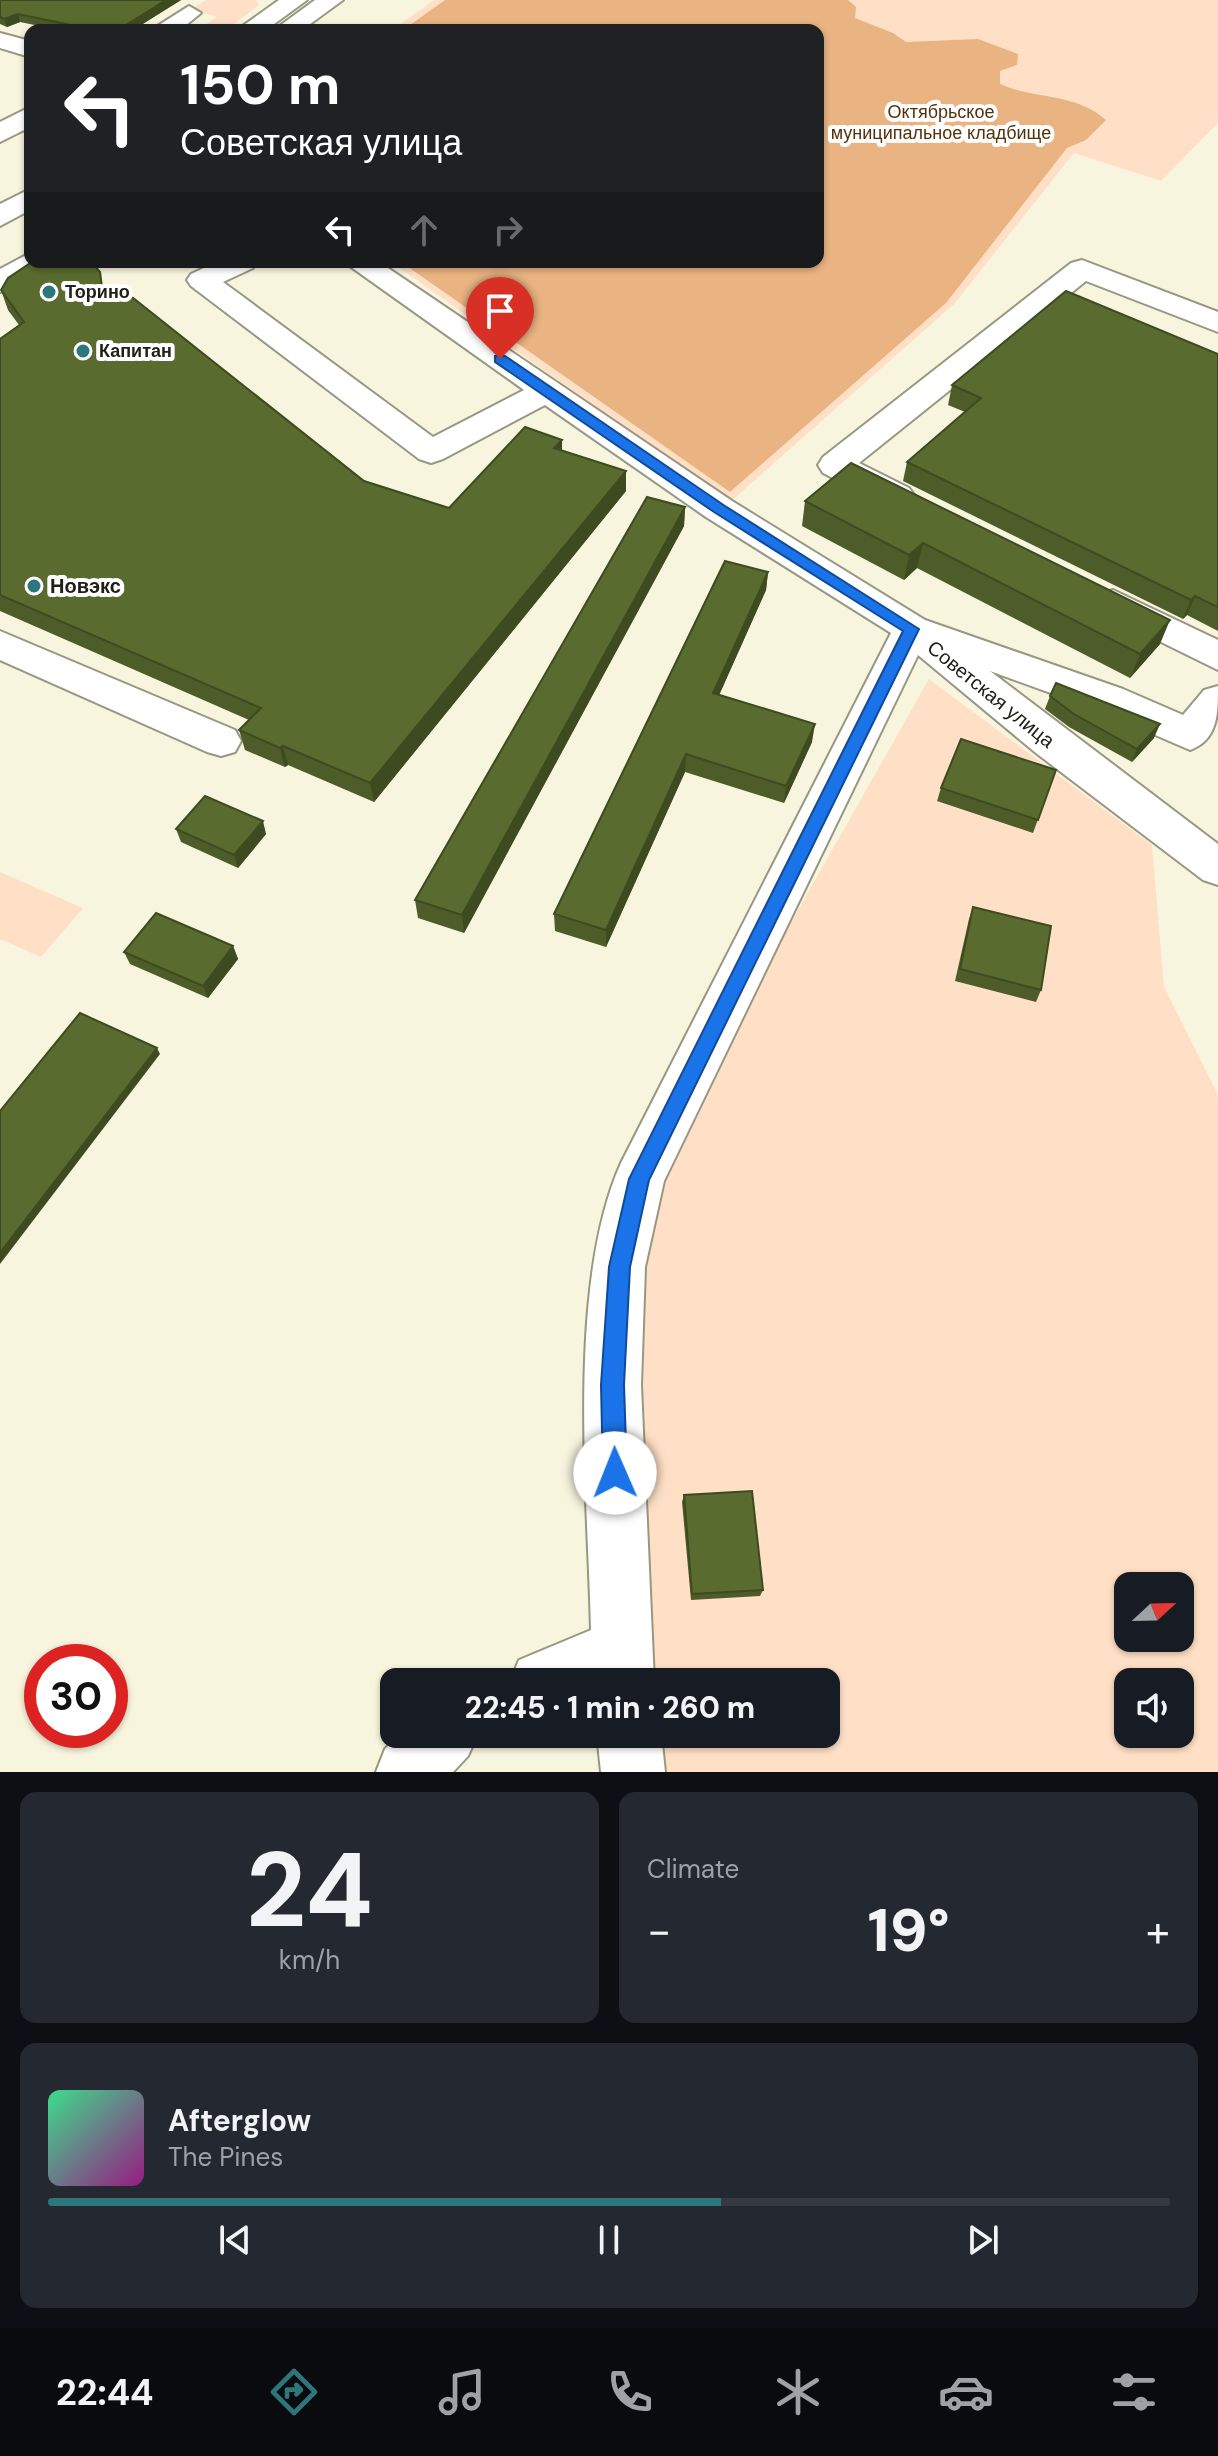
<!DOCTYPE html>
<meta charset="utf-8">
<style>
body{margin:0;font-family:"DM Sans",sans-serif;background:#242831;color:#f1f3f6;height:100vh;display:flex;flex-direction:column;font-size:30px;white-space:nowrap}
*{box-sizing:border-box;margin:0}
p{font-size:26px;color:#9ea1a6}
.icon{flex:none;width:44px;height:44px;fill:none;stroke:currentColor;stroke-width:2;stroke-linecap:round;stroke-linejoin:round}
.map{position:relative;height:1772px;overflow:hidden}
.side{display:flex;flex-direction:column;gap:20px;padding:20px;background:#0d0f14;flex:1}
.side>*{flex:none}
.hud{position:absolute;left:24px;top:24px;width:800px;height:244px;border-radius:16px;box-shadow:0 2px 6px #0004;background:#202124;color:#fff;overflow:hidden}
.needle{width:52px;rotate:68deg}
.buttons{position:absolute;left:1114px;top:1572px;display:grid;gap:16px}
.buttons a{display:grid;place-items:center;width:80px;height:80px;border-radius:16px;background:#171b24;box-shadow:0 2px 6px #0004;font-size:40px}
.speed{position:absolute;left:24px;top:1644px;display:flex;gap:16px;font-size:40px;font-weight:700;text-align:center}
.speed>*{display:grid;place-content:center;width:104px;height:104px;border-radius:50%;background:#171b24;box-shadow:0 2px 6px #0004;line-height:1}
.speed .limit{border:12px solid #d22;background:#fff;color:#111}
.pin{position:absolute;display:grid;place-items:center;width:68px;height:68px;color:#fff;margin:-82px -34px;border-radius:50% 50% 50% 0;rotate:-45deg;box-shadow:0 0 8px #0007}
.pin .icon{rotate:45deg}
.me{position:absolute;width:88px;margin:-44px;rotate:359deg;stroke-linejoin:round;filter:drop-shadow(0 0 6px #0008)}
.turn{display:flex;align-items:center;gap:28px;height:168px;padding:0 24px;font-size:36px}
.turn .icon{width:104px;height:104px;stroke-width:2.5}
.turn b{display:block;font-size:56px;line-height:68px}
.lanes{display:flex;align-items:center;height:76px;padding:0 24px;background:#0003;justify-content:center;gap:40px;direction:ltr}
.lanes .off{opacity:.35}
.big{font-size:60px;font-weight:800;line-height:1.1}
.side .card{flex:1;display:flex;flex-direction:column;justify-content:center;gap:12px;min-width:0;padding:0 28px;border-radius:16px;background:#242831}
.side .dial{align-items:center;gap:0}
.dial b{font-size:104px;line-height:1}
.song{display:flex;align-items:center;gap:24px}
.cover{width:96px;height:96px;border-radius:12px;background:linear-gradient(135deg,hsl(150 70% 55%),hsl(310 70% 35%))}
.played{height:8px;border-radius:4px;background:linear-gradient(90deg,#2c767c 60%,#363941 60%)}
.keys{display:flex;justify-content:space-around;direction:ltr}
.heat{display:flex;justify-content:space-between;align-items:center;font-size:44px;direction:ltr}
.side .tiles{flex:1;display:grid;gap:20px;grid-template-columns:1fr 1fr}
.card:last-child{grid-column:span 2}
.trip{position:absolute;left:380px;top:1668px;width:460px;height:80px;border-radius:16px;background:#171b24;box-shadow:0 2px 6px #0004;font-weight:800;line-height:80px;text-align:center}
.tabs{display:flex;height:128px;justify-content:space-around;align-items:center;background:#090b0e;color:#9ea1a6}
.tabs .icon{width:56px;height:56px}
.tabs .current{color:#2c767c}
.tabs b{font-size:36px;color:#f1f3f6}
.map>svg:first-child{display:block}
</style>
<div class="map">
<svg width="1218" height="1772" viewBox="0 0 1218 1772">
<rect width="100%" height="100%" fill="#f7f5de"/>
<!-- green -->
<g fill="#ffe0c6" fill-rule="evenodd">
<path d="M206,0H256L259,5L226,30H197L217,17L191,9Z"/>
<path d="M434,0H1218V123L1161,181L1074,153L954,304L730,502L391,262H818V30H392Z"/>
<path d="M929,679L1152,845L1164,987L1218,1095V1772H649L644,1734H826V1682H637L609,1311L652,1168ZM1128,1586H1180V1638H1128ZM1128,1682H1180V1734H1128Z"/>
<path d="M0,872L83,908L41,957L0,939Z"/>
</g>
<!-- forest -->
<path fill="#e9b382" d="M445,0H848L856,7L855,18L893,33L906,42L978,39L1018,54L1017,65L1000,71V84C1036,100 1075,92 1106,120L1086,140L1067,148L946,303L730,492L401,262H818V30H403Z"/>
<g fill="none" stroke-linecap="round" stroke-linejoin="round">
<defs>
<g id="minor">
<path d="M189,6L201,13L180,30H151Z"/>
<path d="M0,33L30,41V57L0,48Z"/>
<path d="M30,107V127L0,142V122Z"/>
<path d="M30,253V262H45C36,276 16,288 0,292V269Z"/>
<path d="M1082,260L1218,312V332L1086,281L859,463L909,488L915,496L909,504C881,511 848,485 823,473L818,465L823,457L1071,263Z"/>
<path d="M217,262H257L253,268L223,282L433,437L524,390L344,262H379L732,501L925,620L1123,689L1183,715L1204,690L1218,686C1218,714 1218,740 1190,750L1095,709L990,671L1218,844V885L1203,880L1036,753L918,655L664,1181L645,1267L641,1385L654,1682H510L519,1660L591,1630C588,1496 566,1285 621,1163L891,633L706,517L545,405L443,459L431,463L419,459L191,286L187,280L191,274Z"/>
<path d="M1113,590L1218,640V670L1100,612L1094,603L1100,594Z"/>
<path d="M0,631L235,730L241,741L235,752L221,756L207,752L0,660Z"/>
<path d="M401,1734H478L468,1756L453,1772H376L385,1749Z"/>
<path d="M597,1734H661L665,1772H601Z"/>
</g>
<g id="major">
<path d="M279,0H307L266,30H237Z"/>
<path d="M315,0H343L302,30H274Z"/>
<path d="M30,189V210L0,226V204Z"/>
</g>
</defs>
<!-- minor casing -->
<use href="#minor" stroke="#989782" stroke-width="4"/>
<!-- major casing -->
<use href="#major" stroke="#989782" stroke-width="4"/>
<!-- minor -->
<use href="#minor" fill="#fff" fill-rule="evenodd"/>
<!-- major -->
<use href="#major" fill="#fff" fill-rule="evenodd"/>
</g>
<!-- wall -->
<g fill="#4d5c28">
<path d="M0,0H181L133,30H59L20,22L7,27L0,24Z"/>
<path d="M105,288L364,481L449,508L562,450L626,491L374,802L288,765L285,767L245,750L239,730L249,720L0,611V339L19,325L8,310L1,290Z"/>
<path d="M1218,354V631L1187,615L1183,619L903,481L907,462L965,412L948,405L952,385Z"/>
<path d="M851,463L1160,644L1130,678L917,568L904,580L802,526L805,501Z"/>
<path d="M685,507L684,526L464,933L418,918L415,900Z"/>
<path d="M768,572L766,590L719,695L812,742L784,803L685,772L606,947L555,931L554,914Z"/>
<path d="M1050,696L1154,738L1132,762L1069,727L1045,709Z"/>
<path d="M1056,770L1033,833L937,801L941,788Z"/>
<path d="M176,829L266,834L238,868L181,842Z"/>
<path d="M973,907L1041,990L1036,1002L955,981L969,919Z"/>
<path d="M233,946L238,959L208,998L130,964L124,952Z"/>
<path d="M684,1495L763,1590L760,1596L691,1600L682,1502Z"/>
</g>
<!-- shaded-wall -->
<g fill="#3e4b20">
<path d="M166,0H181L133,30H118Z"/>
<path d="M18,14L20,22L7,27L4,19Z"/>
<path d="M562,440V459L554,448Z"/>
<path d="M626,471V491L374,802L370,783Z"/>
<path d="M685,507L684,526L464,933L462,915Z"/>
<path d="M923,543L917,568L904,580L909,555Z"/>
<path d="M768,572L766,590L712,711L713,693Z"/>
<path d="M1195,596L1187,615L1183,619L1191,600Z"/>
<path d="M1170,620L1160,644L1130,678L1140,654Z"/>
<path d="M815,724L812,742L784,803L786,786Z"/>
<path d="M1160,724L1154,738L1132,762L1137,749Z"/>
<path d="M283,746L288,765L285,767L280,748Z"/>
<path d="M686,754L685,772L606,947V930Z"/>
<path d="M263,821L266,834L238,868L234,855Z"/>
<path d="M233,946L238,959L208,998L203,986Z"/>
<path d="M157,1048L160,1054L0,1264V1253Z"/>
</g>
<!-- building -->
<g fill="#596b2e" stroke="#3e4b20" stroke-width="2">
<path d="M0,0H166L118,30H95L18,14L4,19L0,17Z"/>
<path d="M37,262H88L95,266L100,272L102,287L133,298L364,481L449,508L525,427L562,440L554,448L626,471L370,783L283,746L280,748L239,730L261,708L0,595V339L24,322L1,290L8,278L29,264Z"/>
<path d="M1066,291L1218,354V607L1195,596L1191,600L907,462L981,398L952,385Z"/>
<path d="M851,463L1170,620L1140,654L923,543L909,555L805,501Z"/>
<path d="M647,497L685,507L462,915L415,900Z"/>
<path d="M725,561L768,572L713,693L815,724L786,786L686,754L606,930L554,914Z"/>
<path d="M1056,683L1160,724L1137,749L1074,714L1050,696Z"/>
<path d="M961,739L1056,770L1038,820L941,788Z"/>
<path d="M205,796L263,821L234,855L176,829Z"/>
<path d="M973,907L1051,926L1041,990L960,969Z"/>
<path d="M156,913L233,946L203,986L124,952Z"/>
<path d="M80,1013L157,1048L0,1253V1111Z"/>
<path d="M752,1491L763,1590L692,1594L684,1495Z"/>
</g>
<!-- route -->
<path fill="#1a73e8" stroke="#114b97" stroke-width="2" d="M495,356H505L725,506L919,629L649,1180L630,1267L624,1385L627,1473L623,1481L615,1485L606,1481L603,1473L601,1385L609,1267L629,1179L903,631L714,512L495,362Z"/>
<!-- markers -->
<g fill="#2c767c" stroke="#fff" stroke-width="3">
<circle cx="49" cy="292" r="8"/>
<circle cx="83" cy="351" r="8"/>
<circle cx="34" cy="586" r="8"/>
</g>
<g text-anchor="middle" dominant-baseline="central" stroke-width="8" stroke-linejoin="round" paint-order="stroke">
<!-- far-park labels -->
<g font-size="18" fill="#54310a" stroke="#fff">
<text x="941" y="112">Октябрьское<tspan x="941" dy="21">муниципальное кладбище</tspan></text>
</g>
<!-- far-poi labels -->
<g font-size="18" font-weight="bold" fill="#212018" stroke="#fff" text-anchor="start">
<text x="65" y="292">Торино</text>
<text x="99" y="351">Капитан</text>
</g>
<!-- poi labels -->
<g font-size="20" font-weight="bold" fill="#212018" stroke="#fff" text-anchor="start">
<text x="50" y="586">Новэкс</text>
</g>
<!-- street labels -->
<g font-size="20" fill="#212018" stroke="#fff">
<text transform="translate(991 694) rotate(39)">Советская улица</text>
</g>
</g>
</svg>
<div class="buttons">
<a><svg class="needle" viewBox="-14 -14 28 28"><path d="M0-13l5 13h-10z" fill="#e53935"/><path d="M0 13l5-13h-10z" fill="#9ea1a6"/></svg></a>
<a><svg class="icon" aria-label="sound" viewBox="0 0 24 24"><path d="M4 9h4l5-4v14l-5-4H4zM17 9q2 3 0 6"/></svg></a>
</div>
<div class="speed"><div class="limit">30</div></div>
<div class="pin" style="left:500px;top:359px;background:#d93025"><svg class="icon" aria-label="arrive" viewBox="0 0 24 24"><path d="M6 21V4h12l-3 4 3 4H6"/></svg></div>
<svg class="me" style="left:615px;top:1473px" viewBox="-20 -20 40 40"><circle r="19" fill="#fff"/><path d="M0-13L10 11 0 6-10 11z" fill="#1a73e8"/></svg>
<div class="trip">22:45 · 1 min · 260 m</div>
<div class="hud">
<div class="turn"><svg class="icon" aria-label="left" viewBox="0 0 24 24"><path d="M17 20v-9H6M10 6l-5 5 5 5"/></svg><div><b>150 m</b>Советская улица</div></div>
<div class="lanes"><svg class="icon" aria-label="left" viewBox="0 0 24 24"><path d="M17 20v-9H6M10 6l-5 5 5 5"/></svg><svg class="icon off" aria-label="ahead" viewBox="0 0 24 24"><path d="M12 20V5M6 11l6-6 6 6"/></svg><svg class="icon off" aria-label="right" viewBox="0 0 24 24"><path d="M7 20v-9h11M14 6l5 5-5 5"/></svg></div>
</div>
</div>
<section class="side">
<div class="tiles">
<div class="card dial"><b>24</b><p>km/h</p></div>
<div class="card"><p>Climate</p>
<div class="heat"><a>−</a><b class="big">19°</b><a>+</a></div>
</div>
<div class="card">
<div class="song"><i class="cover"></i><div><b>Afterglow</b><p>The Pines</p></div></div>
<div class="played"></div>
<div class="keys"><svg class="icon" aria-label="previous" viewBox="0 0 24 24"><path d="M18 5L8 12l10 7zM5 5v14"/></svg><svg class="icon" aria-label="pause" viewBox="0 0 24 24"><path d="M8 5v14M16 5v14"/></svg><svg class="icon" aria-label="next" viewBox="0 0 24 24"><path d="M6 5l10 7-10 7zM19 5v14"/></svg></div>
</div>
</div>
</section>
<nav class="tabs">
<b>22:44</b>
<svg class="icon current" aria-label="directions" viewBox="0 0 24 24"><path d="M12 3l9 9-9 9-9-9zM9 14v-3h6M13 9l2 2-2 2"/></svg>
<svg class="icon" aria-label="music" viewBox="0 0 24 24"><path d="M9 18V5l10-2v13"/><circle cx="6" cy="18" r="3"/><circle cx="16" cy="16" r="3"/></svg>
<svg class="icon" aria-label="phone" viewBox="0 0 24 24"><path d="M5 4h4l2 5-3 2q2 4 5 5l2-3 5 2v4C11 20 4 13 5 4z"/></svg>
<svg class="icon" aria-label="climate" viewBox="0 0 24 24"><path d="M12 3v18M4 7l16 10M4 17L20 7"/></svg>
<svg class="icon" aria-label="car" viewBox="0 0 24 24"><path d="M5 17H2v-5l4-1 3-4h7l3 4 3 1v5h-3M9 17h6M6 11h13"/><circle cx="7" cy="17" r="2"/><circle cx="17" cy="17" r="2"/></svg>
<svg class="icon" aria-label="filters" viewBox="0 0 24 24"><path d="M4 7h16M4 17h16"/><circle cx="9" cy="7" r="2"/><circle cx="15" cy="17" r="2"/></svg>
</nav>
